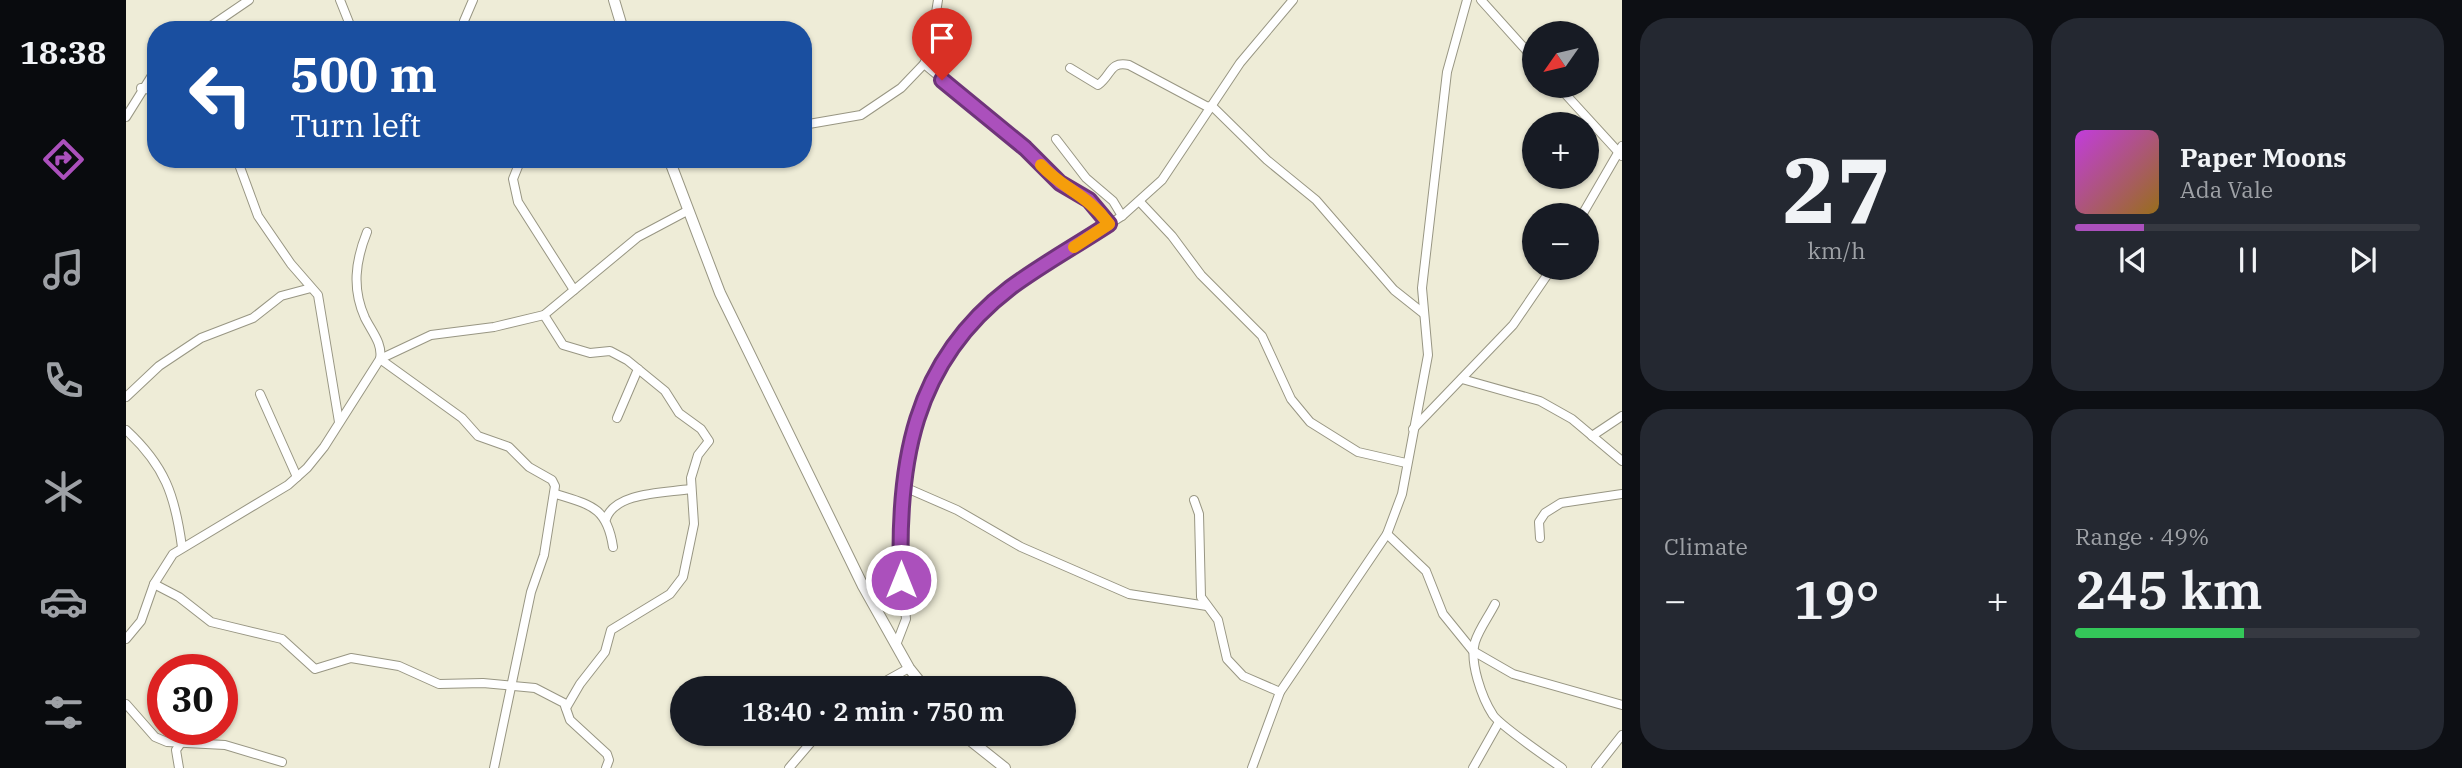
<!DOCTYPE html>
<meta charset="utf-8">
<style>
body{margin:0;font-family:"IBM Plex Serif",serif;background:#242831;color:#f1f3f6;height:100vh;display:flex;flex-direction:column;font-size:26px;white-space:nowrap}
*{box-sizing:border-box;margin:0}
p{font-size:23px;color:#9ea1a6}
.icon{flex:none;width:38px;height:38px;fill:none;stroke:currentColor;stroke-width:2;stroke-linecap:round;stroke-linejoin:round}
.map{position:relative;flex:1;overflow:hidden}
.panel{display:flex;flex-direction:column;gap:18px;padding:18px;background:#0d0f14;width:840px}
.panel>*{flex:none}
.guide{position:absolute;left:21px;top:21px;width:665px;height:147px;border-radius:28px;box-shadow:0 2px 5px #0004;background:#1a4fa0;color:#fff;overflow:hidden}
.needle{width:46px;rotate:236deg}
.tools{position:absolute;left:1396px;top:21px;display:grid;gap:14px}
.tools a{display:grid;place-items:center;width:77px;height:77px;border-radius:50%;background:#171b24;box-shadow:0 2px 5px #0004;font-size:35px}
.speed{position:absolute;left:21px;top:654px;display:flex;gap:14px;font-size:35px;font-weight:700;text-align:center}
.speed>*{display:grid;place-content:center;width:91px;height:91px;border-radius:50%;background:#171b24;box-shadow:0 2px 5px #0004;line-height:1}
.speed .limit{border:10px solid #d22;background:#fff;color:#111}
.pin{position:absolute;display:grid;place-items:center;width:60px;height:60px;color:#fff;margin:-72px -30px;border-radius:50% 50% 50% 0;rotate:-45deg;box-shadow:0 0 7px #0007}
.pin .icon{rotate:45deg}
.me{position:absolute;width:77px;margin:-38px;rotate:0deg;stroke-linejoin:round;filter:drop-shadow(0 0 5px #0008)}
.turn{display:flex;align-items:center;gap:24px;height:147px;padding:0 28px;font-size:32px}
.turn .icon{width:91px;height:91px;stroke-width:2.5}
.turn b{display:block;font-size:49px;line-height:60px}
.big{font-size:52px;font-weight:600;line-height:1.1}
.panel .widget{flex:1;display:flex;flex-direction:column;justify-content:center;gap:10px;min-width:0;padding:0 24px;border-radius:28px;background:#242831}
.panel .dial{align-items:center;gap:0}
.dial b{font-size:91px;line-height:1}
.song{display:flex;align-items:center;gap:21px}
.cover{width:84px;height:84px;border-radius:10px;background:linear-gradient(135deg,hsl(290 70% 55%),hsl(40 70% 35%))}
.played{height:7px;border-radius:4px;background:linear-gradient(90deg,#ab50bc 20%,#363941 20%)}
.keys{display:flex;justify-content:space-around;direction:ltr}
.heat{display:flex;justify-content:space-between;align-items:center;font-size:38px;direction:ltr}
.charge{height:10px;border-radius:5px;background:linear-gradient(90deg,#34c759 49%,#363941 0)}
.panel .tiles{flex:1;display:grid;gap:18px;grid-template-columns:repeat(2,1fr)}
.trip{position:absolute;left:544px;top:676px;width:406px;height:70px;border-radius:35px;background:#171b24;box-shadow:0 2px 5px #0004;font-weight:600;line-height:70px;text-align:center}
main{display:flex;flex:1;min-height:0}
.tabs{display:flex;flex-direction:column;width:126px;justify-content:space-around;align-items:center;background:#090b0e;color:#9ea1a6}
.tabs .icon{width:49px;height:49px}
.tabs .active{color:#ab50bc}
.tabs b{font-size:32px;color:#f1f3f6}
.map>svg:first-child{display:block}
</style>
<main>
<nav class="tabs">
<b>18:38</b>
<svg class="icon active" aria-label="directions" viewBox="0 0 24 24"><path d="M12 3l9 9-9 9-9-9zM9 14v-3h6M13 9l2 2-2 2"/></svg>
<svg class="icon" aria-label="music" viewBox="0 0 24 24"><path d="M9 18V5l10-2v13"/><circle cx="6" cy="18" r="3"/><circle cx="16" cy="16" r="3"/></svg>
<svg class="icon" aria-label="phone" viewBox="0 0 24 24"><path d="M5 4h4l2 5-3 2q2 4 5 5l2-3 5 2v4C11 20 4 13 5 4z"/></svg>
<svg class="icon" aria-label="climate" viewBox="0 0 24 24"><path d="M12 3v18M4 7l16 10M4 17L20 7"/></svg>
<svg class="icon" aria-label="car" viewBox="0 0 24 24"><path d="M5 17H2v-5l4-1 3-4h7l3 4 3 1v5h-3M9 17h6M6 11h13"/><circle cx="7" cy="17" r="2"/><circle cx="17" cy="17" r="2"/></svg>
<svg class="icon" aria-label="filters" viewBox="0 0 24 24"><path d="M4 7h16M4 17h16"/><circle cx="9" cy="7" r="2"/><circle cx="15" cy="17" r="2"/></svg>
</nav>
<div class="map">
<svg width="1496" height="768" viewBox="0 0 1496 768">
<rect width="100%" height="100%" fill="#eeecd7"/>
<g fill="none" stroke-linecap="round" stroke-linejoin="round">
<defs>
<g id="minor">
<path d="M214,0L226,30"/>
<path d="M1355,0L1409,60"/>
<path d="M338,21L347,0"/>
<path d="M79,30L123,0"/>
<path d="M798,64L899,148L934,183L963,200L983,224"/>
<path d="M944,68L972,85C986,75 983,61 1003,65L1080,106L1087,107L1141,160L1190,200L1268,290L1297,313"/>
<path d="M1432,86L1496,156"/>
<path d="M15,88L30,91"/>
<path d="M0,117L30,69"/>
<path d="M677,125L735,115L775,88L798,64L804,51L812,0"/>
<path d="M930,139L960,178L987,201L996,216"/>
<path d="M111,159L132,216L165,264L192,295L213,422"/>
<path d="M395,159L387,179L392,202L448,290"/>
<path d="M1014,202L1046,236L1075,275L1136,336L1165,399L1184,422L1232,452L1280,463"/>
<path d="M1456,215L1496,146"/>
<path d="M241,232C229,262 226,289 239,318C246,332 257,344 254,359L336,418L352,436L383,447L403,467L426,480L429,486L418,555L405,592L368,768"/>
<path d="M418,315L437,345L464,353L484,351L501,360L539,391L553,413L575,429L583,441L572,455L565,478L568,524L557,577L544,594L485,630L479,652L454,684L440,708"/>
<path d="M1336,379L1414,401L1446,419L1496,461"/>
<path d="M134,394L171,477"/>
<path d="M0,397L33,366L75,338L127,318L155,296L185,288"/>
<path d="M491,418L512,369"/>
<path d="M1287,429L1387,325L1426,268"/>
<path d="M0,430C39,466 49,495 56,547"/>
<path d="M1466,436L1496,416"/>
<path d="M776,486L831,510L895,547L1003,594L1081,606"/>
<path d="M430,494C465,505 481,507 487,547"/>
<path d="M1068,500L1073,514L1075,597L1092,620L1101,659L1117,676L1154,692"/>
<path d="M480,519C489,492 539,493 564,489"/>
<path d="M1261,534L1300,571L1317,614L1347,651L1387,674L1496,705"/>
<path d="M1414,538L1413,522L1419,513L1435,503L1496,494"/>
<path d="M28,584L53,597L85,622L156,639L189,669L225,658L273,666L313,684L357,683L409,688L438,703L444,720L481,754L483,760L480,768"/>
<path d="M1369,604C1363,616 1353,629 1349,642C1343,662 1356,698 1367,715C1374,725 1423,759 1436,768"/>
<path d="M0,639L15,621L28,584L47,554L162,485L181,468L198,447L254,359L305,335L368,327L418,315L512,237L561,211"/>
<path d="M770,645L780,619L775,565L780,454L794,403L808,374L847,324L884,288L996,216L1036,180L1114,63L1167,0"/>
<path d="M747,688L783,668"/>
<path d="M0,704L29,737L41,742L99,745L156,762"/>
<path d="M53,768L50,750L55,743"/>
<path d="M663,768L693,733"/>
<path d="M1126,768L1154,692L1261,534L1276,494L1302,355L1296,288L1321,72L1341,0"/>
<path d="M1347,768L1373,722"/>
<path d="M1470,768L1496,735"/>
</g>
<g id="major">
<path d="M488,0L497,30"/>
<path d="M543,159L594,293L737,586L783,668L799,688"/>
<path d="M835,733L879,768"/>
</g>
</defs>
<!-- minor casing -->
<use href="#minor" stroke="#989683" stroke-width="10"/>
<!-- major casing -->
<use href="#major" stroke="#989683" stroke-width="12"/>
<!-- minor -->
<use href="#minor" stroke="#fff" stroke-width="8"/>
<!-- major -->
<use href="#major" stroke="#fff" stroke-width="10"/>
</g>
<g fill="none" stroke-linecap="round" stroke-linejoin="round">
<defs>
<path id="route" d="M775,580C771,465 786,363 884,288C915,265 951,245 983,224L963,200L934,183L899,148L816,80"/>
</defs>
<!-- route casing -->
<use href="#route" stroke="#6f347a" stroke-width="18"/>
<!-- route -->
<use href="#route" stroke="#ab50bc" stroke-width="12"/>
<!-- slow -->
<path stroke="#f59e0b" stroke-width="12" d="M915,165C938,190 961,194 983,224L948,247"/>
</g>
</svg>
<div class="tools">
<a><svg class="needle" viewBox="-14 -14 28 28"><path d="M0-13l5 13h-10z" fill="#e53935"/><path d="M0 13l5-13h-10z" fill="#9ea1a6"/></svg></a>
<a>+</a>
<a>−</a>
</div>
<div class="speed"><div class="limit">30</div></div>
<div class="pin" style="left:816px;top:80px;background:#d93025"><svg class="icon" aria-label="arrive" viewBox="0 0 24 24"><path d="M6 21V4h12l-3 4 3 4H6"/></svg></div>
<svg class="me" style="left:775px;top:580px" viewBox="-20 -20 40 40"><circle r="17" fill="#ab50bc" stroke="#fff" stroke-width="3"/><path d="M0-11L8 9 0 5-8 9z" fill="#fff"/></svg>
<div class="trip">18:40 · 2 min · 750 m</div>
<div class="guide">
<div class="turn"><svg class="icon" aria-label="left" viewBox="0 0 24 24"><path d="M17 20v-9H6M10 6l-5 5 5 5"/></svg><div><b>500 m</b>Turn left</div></div>
</div>
</div>
<section class="panel">
<div class="tiles">
<div class="widget dial"><b>27</b><p>km/h</p></div>
<div class="widget">
<div class="song"><i class="cover"></i><div><b>Paper Moons</b><p>Ada Vale</p></div></div>
<div class="played"></div>
<div class="keys"><svg class="icon" aria-label="previous" viewBox="0 0 24 24"><path d="M18 5L8 12l10 7zM5 5v14"/></svg><svg class="icon" aria-label="pause" viewBox="0 0 24 24"><path d="M8 5v14M16 5v14"/></svg><svg class="icon" aria-label="next" viewBox="0 0 24 24"><path d="M6 5l10 7-10 7zM19 5v14"/></svg></div>
</div>
<div class="widget"><p>Climate</p>
<div class="heat"><a>−</a><b class="big">19°</b><a>+</a></div>
</div>
<div class="widget"><p>Range · 49%</p><b class="big">245 km</b><div class="charge"></div></div>
</div>
</section>
</main>
